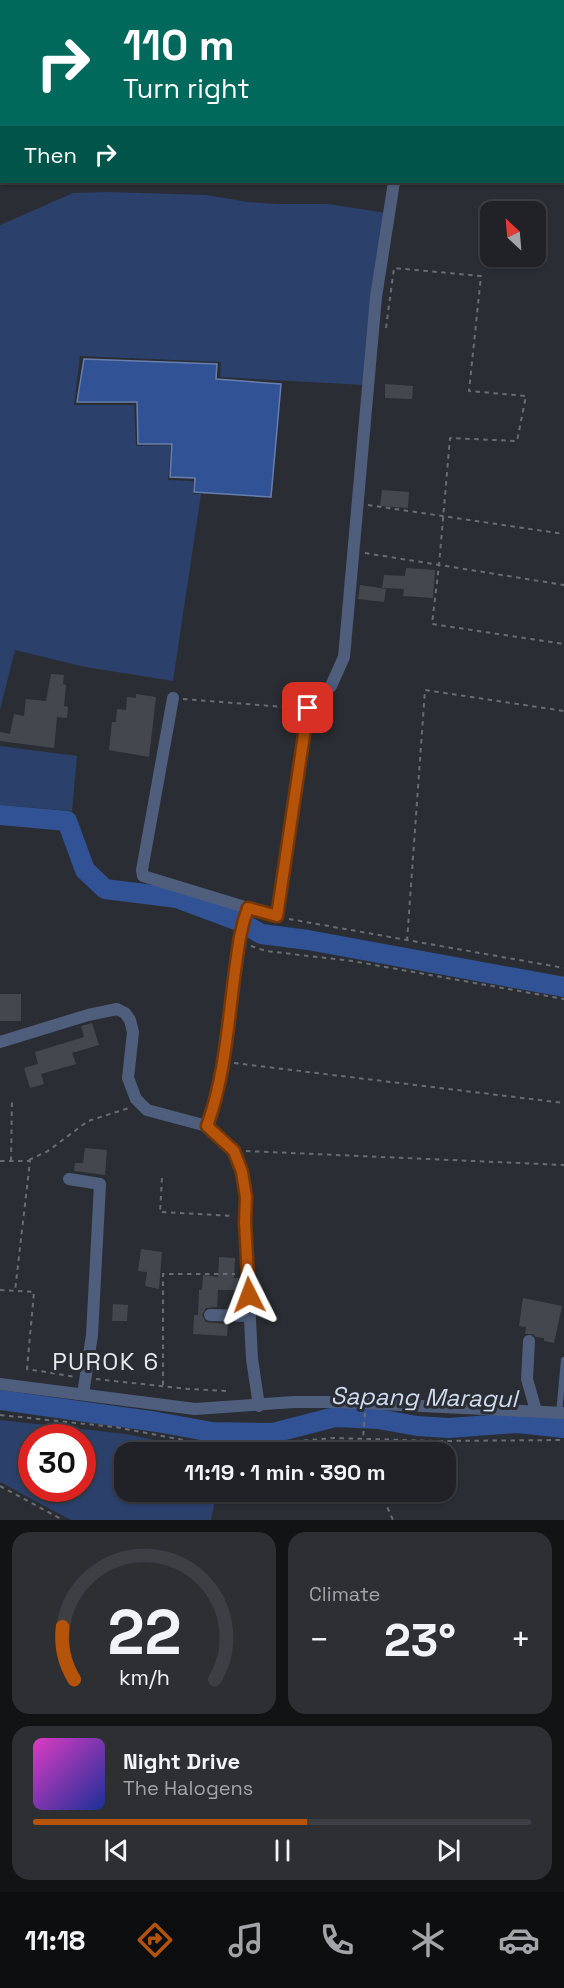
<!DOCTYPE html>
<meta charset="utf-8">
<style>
body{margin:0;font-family:"Space Grotesk",sans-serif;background:#2d2f33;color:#f1f3f6;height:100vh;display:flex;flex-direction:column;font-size:22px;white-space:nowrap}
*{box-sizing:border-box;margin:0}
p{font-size:20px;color:#a2a4a7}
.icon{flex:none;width:33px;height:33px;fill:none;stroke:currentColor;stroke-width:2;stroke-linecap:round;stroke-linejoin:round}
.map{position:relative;height:1520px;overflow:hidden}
.sheet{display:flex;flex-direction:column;gap:12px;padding:12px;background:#121315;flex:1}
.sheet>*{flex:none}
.hud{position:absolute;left:0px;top:0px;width:564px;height:183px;box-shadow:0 2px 4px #0004,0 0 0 2px #3d3f44;background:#00695c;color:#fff;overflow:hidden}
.needle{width:39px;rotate:334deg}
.buttons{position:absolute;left:480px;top:201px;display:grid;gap:12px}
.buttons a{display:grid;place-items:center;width:66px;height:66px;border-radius:12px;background:#202227;box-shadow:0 2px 4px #0004,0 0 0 2px #3d3f44;font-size:30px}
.speed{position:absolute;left:18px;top:1424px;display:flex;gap:12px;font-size:30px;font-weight:700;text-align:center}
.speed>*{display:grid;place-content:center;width:78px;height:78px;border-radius:50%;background:#202227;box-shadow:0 2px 4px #0004,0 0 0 2px #3d3f44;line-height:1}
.speed .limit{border:9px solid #d22;background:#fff;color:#111}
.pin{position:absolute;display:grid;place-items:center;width:51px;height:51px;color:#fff;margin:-26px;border-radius:12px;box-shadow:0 3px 9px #0006}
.me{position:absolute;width:66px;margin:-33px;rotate:357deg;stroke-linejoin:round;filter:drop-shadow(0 0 4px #0008)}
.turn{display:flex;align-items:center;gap:21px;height:126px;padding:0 24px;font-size:27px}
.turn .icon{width:78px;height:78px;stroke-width:2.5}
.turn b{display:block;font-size:42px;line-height:51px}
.then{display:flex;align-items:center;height:57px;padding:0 24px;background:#0003;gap:12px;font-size:22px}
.big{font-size:45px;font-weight:700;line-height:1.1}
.sheet .widget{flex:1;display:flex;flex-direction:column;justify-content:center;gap:9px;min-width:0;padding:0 21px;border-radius:18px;background:#2d2f33}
.sheet .dial{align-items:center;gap:0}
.dial svg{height:156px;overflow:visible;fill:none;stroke:#3d3f44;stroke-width:7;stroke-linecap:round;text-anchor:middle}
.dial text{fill:#f1f3f6;stroke:none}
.song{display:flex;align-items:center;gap:18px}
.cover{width:72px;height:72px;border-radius:9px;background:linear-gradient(135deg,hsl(310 70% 55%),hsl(230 70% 35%))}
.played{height:6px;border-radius:3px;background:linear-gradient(90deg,#b45309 55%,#3d3f44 55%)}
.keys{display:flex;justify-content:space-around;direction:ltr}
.heat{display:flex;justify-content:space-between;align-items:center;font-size:33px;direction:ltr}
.sheet .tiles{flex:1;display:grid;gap:12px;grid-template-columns:1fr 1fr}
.widget:last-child{grid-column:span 2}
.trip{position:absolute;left:114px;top:1442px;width:342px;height:60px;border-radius:18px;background:#202227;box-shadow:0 2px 4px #0004,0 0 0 2px #3d3f44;font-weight:700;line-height:60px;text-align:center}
.tabs{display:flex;height:96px;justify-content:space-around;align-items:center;background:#0d0e10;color:#a2a4a7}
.tabs .icon{width:42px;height:42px}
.tabs .active{color:#b45309}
.tabs b{font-size:27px;color:#f1f3f6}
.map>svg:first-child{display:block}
</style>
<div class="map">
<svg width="564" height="1520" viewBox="0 0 564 1520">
<rect width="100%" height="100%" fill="#2a2e34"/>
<!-- green -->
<g fill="#2b406b" fill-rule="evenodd">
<path d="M107,192L206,195L248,202L277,204H328L393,214L364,385L220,377L221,362L80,356L74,405H134L136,446L171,445L168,480L193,481V494H201L173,681L85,667L15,650L0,710V225L73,193Z"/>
<path d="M0,746L77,756L72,811L0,805Z"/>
<path d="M0,1420L126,1434L184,1446L225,1449L224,1452H124V1491H217L211,1520H71L0,1482ZM32,1437H82V1488H32Z"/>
</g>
<!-- water -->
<path fill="#315294" stroke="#677fae" stroke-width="1.5" d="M84,359L217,364L216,379L281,384L271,497L194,492L195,478L170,477L172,444H138L137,402H77Z"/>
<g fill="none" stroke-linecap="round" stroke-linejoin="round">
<!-- river -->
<g stroke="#315294" stroke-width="20">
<path d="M0,815L67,821L85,870L105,889L177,898L239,921L261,934L308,940L564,987"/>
<path d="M0,1400L157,1422L212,1432L273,1433L335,1417L378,1419L417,1426L449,1428L517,1423L564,1428"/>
</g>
</g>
<!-- building -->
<g fill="#44484e">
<path d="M385,384L413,386L412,399L385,398Z"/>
<path d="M382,490L409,492L408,508L380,506Z"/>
<path d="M406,568L435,570L433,598L403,596L404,589L382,588L384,575L405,576Z"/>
<path d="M360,585L386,589L384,602L358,599Z"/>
<path d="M51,674L64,675L63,684L66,685L64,706L68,707L67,718L57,717L54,748L0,741V732L10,734L14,714L24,716L26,699L46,701Z"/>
<path d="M136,694L156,697L149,757L109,750L112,722H116L117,709L126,710L127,697L136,698Z"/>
<rect x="0" y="994" width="21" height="27"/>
<path d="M92,1023L99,1045L72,1053L76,1064L41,1074L44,1084L30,1088L24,1068L38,1064L35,1052L84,1037L81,1026Z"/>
<path d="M85,1148L107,1150L105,1175L74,1171L75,1163H83Z"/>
<path d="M141,1249L162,1252L159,1289L145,1286L147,1272L138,1271Z"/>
<path d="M219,1257L235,1258L234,1278H240V1290H218L217,1307L206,1308L202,1315L206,1322L228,1324L227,1336L193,1334L194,1315H198L199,1290H202L203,1275L218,1277Z"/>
<path d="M523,1298L562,1306L554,1343L544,1341V1338L536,1337L533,1334H525L526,1327L519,1326Z"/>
<path d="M113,1304L128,1305L127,1321H112Z"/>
</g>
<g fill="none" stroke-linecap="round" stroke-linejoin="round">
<!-- path -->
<g stroke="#696d72" stroke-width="2" stroke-dasharray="4.5 4.5" stroke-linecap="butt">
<path d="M386,328L394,268L481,276L469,391L526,396L517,441L450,438L439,565L432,624L564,644"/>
<path d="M368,505L564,534"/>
<path d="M365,553L564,585"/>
<path d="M183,699L297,708"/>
<path d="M289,919L564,968"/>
<path d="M407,941L425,690L564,711"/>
<path d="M251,946L266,951L352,961L564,999"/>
<path d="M234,1063L564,1103"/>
<path d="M246,1151L564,1165"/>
<path d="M29,1160L48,1151L88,1121L129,1108"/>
<path d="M0,1161H30L15,1291"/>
<path d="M11,1161L12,1100"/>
<path d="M162,1178L160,1212L234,1216"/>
<path d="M0,1290L34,1292L27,1369L76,1377"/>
<path d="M96,1379L188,1389L228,1391"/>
<path d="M163,1385V1274H235"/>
<path d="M365,1413L363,1439L365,1452"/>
<path d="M0,1415L115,1427L204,1444H261L334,1438L437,1441L564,1440"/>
<path d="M0,1486L63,1520"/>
<path d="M380,1491L393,1520"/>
</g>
<!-- service -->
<path stroke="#4f5e7c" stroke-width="6" d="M559,1413L564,1360"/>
<!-- minor -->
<g stroke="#4f5e7c" stroke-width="12">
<path d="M409,2V0"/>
<path d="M173,698L142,870L143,876L248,908L240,933L220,1078L207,1126"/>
<path d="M248,908L277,917L308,708L331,686L344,657L376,297L394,182"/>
<path d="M0,1042L88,1015L117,1009L125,1013L130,1020L133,1032L128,1078L136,1099L147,1110L207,1126L234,1151L242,1172L246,1197L245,1222L252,1359L259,1406"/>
<path d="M69,1179L100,1184L92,1335L83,1394"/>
<path d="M210,1315L250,1316"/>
<path d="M529,1341L527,1379L536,1411"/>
<path d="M0,1384L195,1409L294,1402H339L564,1413"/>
</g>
</g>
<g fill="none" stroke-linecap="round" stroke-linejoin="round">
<defs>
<path id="route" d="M249,1295L245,1222L246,1197L242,1172L234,1151L207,1126C225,1077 228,1022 235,971C238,949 240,929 248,908L277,916L308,708"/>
</defs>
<!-- route casing -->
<use href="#route" stroke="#753606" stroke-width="15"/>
<!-- route -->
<use href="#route" stroke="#b45309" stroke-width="10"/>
</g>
<g text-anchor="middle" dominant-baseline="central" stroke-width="6" stroke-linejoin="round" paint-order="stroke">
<!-- neighbourhood labels -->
<g font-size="24" letter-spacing="1.5" fill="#e5e8ec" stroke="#2a2e34">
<text x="106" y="1361">PUROK 6</text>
</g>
<!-- water labels -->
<g font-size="24" font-style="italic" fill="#cfdaed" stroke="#2a2e34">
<text transform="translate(424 1397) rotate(1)">Sapang Maragul</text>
</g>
</g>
</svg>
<div class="buttons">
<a><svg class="needle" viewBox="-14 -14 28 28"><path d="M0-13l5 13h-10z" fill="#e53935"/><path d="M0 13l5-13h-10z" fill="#a2a4a7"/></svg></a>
</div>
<div class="speed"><div class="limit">30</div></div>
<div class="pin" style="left:308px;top:708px;background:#d93025"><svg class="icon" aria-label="arrive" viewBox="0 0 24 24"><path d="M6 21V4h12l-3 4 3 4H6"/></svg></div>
<svg class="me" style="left:249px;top:1295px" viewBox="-20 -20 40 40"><path d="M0-17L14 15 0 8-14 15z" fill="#b45309" stroke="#fff" stroke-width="4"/></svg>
<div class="trip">11:19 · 1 min · 390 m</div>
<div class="hud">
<div class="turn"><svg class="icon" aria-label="right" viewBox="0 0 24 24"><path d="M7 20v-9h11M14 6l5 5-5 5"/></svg><div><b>110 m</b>Turn right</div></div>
<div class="then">Then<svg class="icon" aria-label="right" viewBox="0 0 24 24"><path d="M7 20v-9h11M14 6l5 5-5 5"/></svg></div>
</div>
</div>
<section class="sheet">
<div class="tiles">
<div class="widget dial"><svg viewBox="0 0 100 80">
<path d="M14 69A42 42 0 1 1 86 69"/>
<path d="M14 69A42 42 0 0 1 8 42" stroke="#b45309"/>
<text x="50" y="56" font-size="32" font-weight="700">22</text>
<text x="50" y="72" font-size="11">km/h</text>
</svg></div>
<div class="widget"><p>Climate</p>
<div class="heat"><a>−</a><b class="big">23°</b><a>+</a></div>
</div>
<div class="widget">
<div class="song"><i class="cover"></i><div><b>Night Drive</b><p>The Halogens</p></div></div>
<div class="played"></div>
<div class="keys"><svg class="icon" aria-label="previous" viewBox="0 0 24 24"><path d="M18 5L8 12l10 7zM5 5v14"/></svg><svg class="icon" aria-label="pause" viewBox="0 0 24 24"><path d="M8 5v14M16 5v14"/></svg><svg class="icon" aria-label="next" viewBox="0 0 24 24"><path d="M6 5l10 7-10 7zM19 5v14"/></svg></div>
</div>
</div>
</section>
<nav class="tabs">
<b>11:18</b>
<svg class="icon active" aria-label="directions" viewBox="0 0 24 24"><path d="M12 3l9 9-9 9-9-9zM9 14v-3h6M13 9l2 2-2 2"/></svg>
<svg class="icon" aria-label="music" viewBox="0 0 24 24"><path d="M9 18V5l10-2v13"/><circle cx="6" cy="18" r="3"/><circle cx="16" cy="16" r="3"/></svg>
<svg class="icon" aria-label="phone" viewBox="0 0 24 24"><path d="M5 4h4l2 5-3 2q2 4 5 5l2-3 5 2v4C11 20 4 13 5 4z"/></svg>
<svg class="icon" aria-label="climate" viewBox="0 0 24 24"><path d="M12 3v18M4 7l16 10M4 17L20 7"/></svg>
<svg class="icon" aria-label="car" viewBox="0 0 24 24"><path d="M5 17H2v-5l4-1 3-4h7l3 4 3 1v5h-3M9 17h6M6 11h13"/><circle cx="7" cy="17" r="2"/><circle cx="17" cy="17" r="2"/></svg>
</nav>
